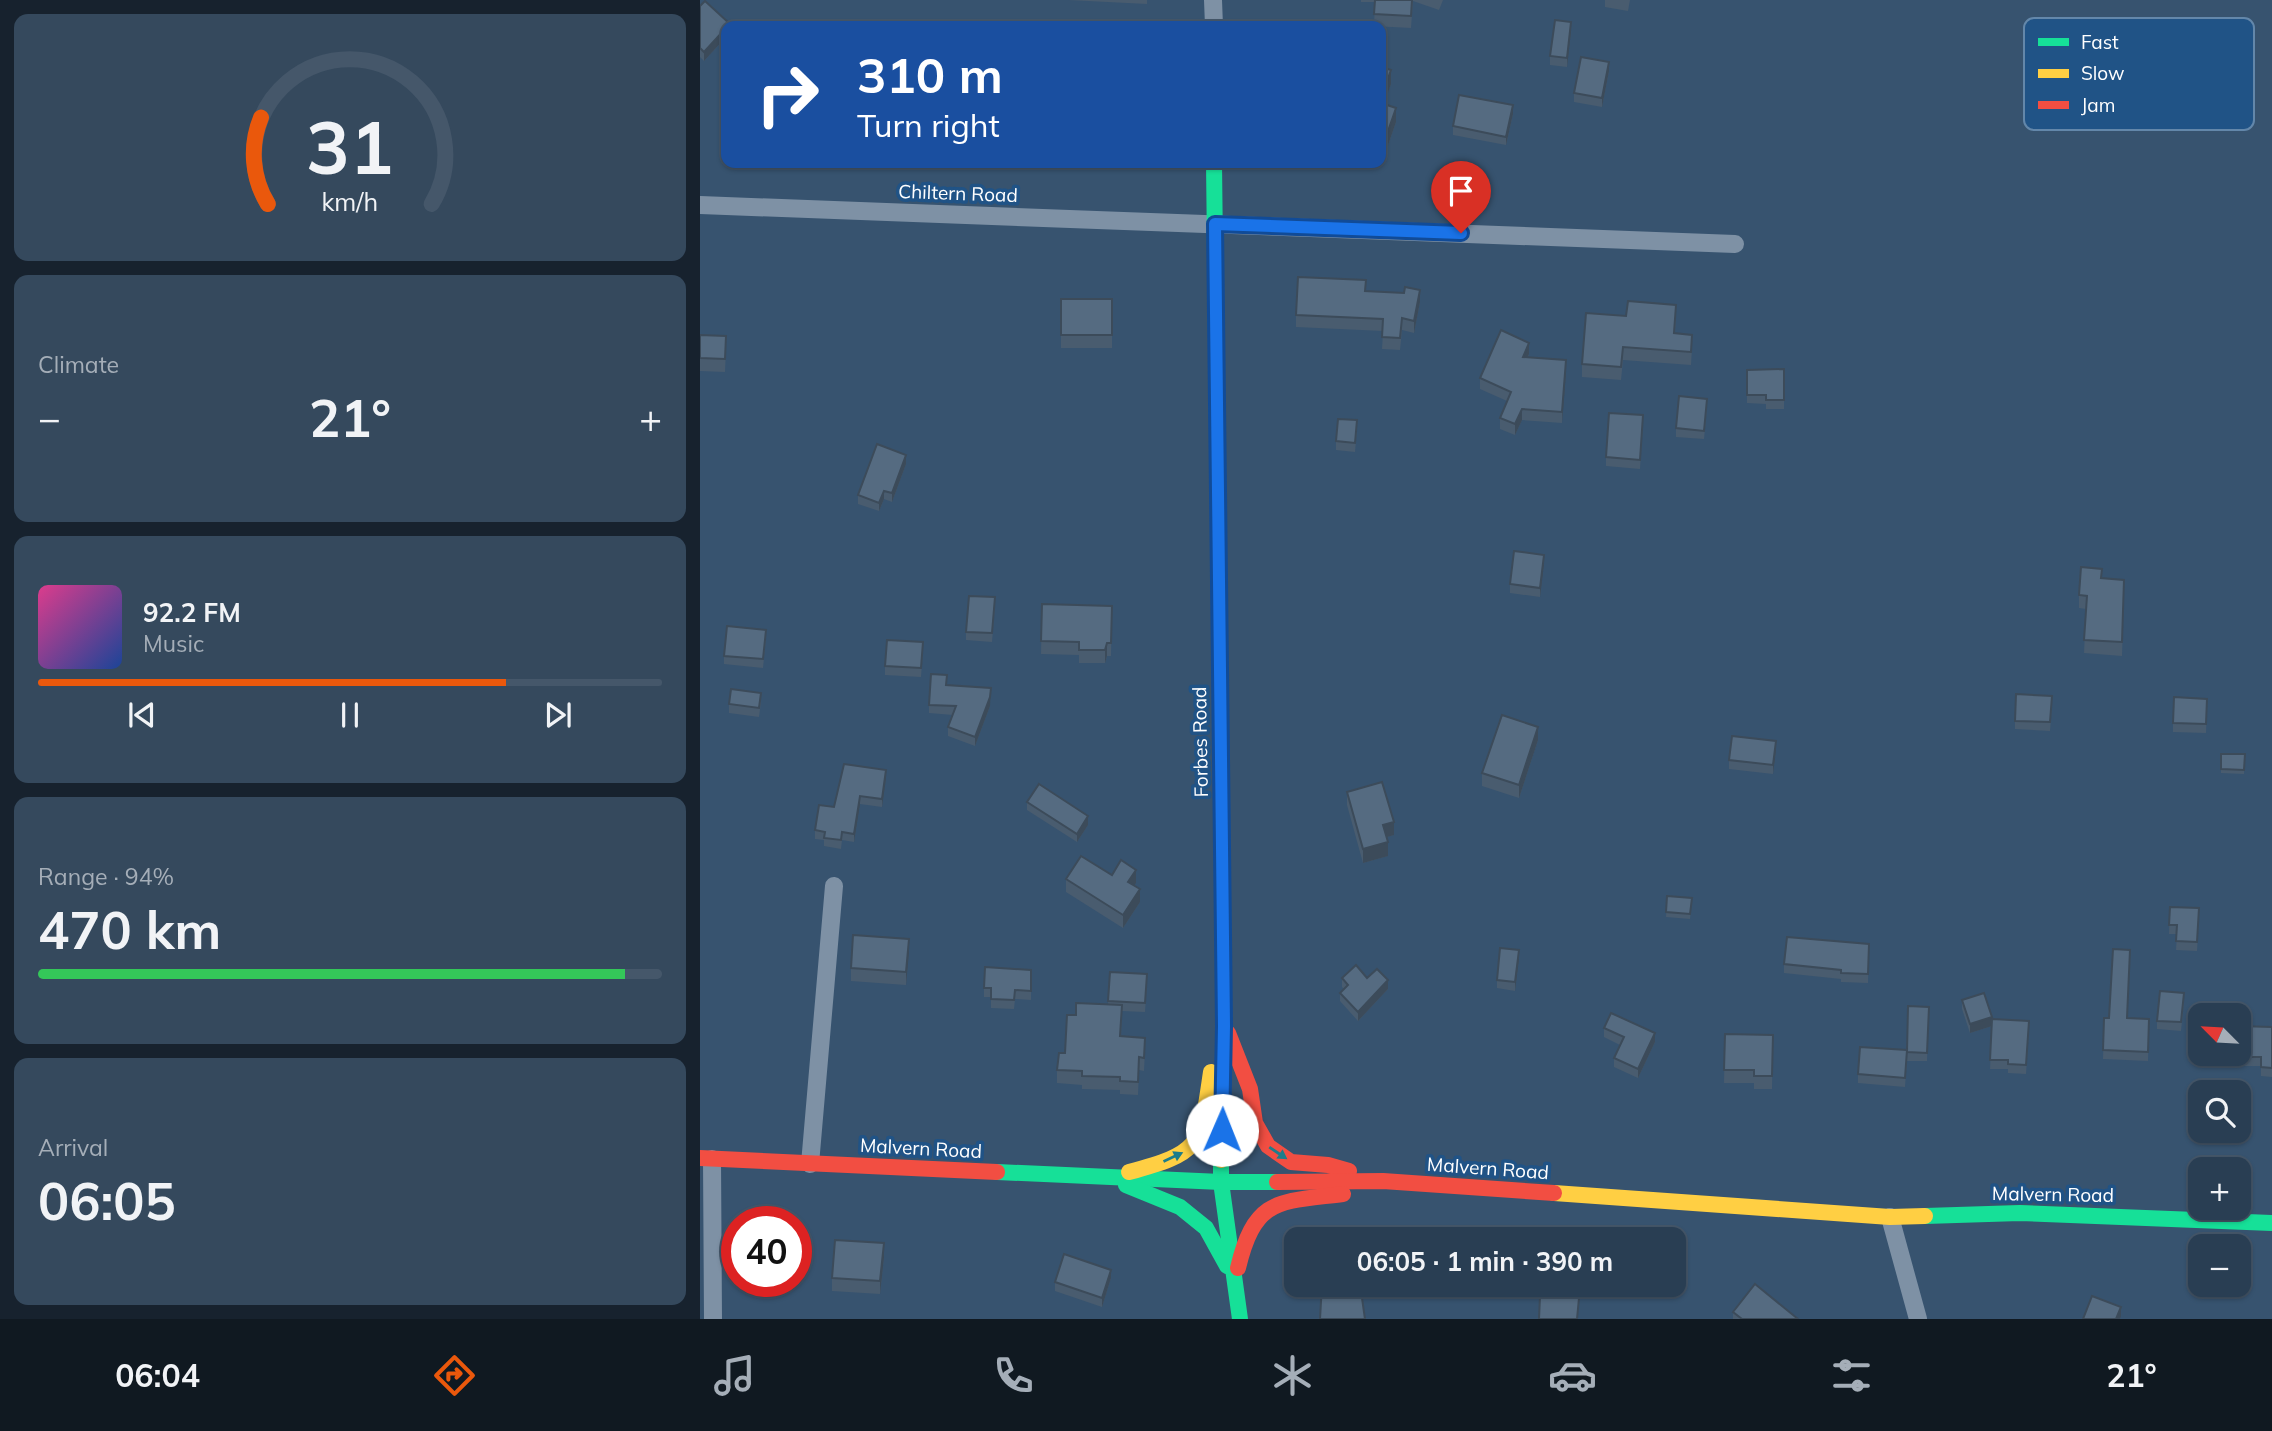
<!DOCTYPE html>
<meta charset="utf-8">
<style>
body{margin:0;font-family:Mulish,sans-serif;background:#35495d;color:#f1f3f6;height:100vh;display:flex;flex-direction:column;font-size:26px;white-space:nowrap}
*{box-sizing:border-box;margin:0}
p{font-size:23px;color:#a5aeb8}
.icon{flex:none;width:38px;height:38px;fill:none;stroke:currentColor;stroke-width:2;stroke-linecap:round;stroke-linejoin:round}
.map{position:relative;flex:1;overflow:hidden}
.sheet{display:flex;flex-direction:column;gap:14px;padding:14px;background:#17222e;width:700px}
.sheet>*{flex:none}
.hud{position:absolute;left:21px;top:21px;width:665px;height:147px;border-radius:14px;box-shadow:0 2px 5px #0004,0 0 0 2px #45576a;background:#1a4fa0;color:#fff;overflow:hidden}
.needle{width:46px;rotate:294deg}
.tools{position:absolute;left:1488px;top:1003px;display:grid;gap:14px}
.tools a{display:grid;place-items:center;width:63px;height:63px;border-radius:14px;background:#293e53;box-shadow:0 2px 5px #0004,0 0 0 2px #45576a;font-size:35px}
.speed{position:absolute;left:21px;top:1206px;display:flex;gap:14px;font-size:35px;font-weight:700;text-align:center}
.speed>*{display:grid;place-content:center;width:91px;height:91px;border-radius:50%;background:#293e53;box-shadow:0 2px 5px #0004,0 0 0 2px #45576a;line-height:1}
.speed .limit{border:10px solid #d22;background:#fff;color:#111}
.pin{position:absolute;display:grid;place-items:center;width:60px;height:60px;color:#fff;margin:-72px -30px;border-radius:50% 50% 50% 0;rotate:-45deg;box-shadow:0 0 7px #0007}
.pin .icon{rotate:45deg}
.me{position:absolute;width:77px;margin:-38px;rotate:1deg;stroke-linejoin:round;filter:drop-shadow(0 0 5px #0008)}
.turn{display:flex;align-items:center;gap:24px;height:147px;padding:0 21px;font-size:32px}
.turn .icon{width:91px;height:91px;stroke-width:2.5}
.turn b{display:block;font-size:49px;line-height:60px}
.big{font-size:52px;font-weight:700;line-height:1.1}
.sheet .widget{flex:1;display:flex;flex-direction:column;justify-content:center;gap:10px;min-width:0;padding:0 24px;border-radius:14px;background:#35495d}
.sheet .dial{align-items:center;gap:0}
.dial svg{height:182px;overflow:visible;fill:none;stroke:#45576a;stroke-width:7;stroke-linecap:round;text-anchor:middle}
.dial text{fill:#f1f3f6;stroke:none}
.song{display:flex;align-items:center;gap:21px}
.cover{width:84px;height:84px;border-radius:10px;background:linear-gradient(135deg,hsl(330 70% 55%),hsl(220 70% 35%))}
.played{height:7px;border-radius:4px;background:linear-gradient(90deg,#ea580c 75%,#45576a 75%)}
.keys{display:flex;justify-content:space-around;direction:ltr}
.heat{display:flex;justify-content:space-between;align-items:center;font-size:38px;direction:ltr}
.charge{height:10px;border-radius:5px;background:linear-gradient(90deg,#34c759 94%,#45576a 0)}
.trip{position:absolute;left:584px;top:1227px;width:402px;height:70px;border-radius:14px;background:#293e53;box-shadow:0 2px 5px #0004,0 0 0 2px #45576a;font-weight:700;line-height:70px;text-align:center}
.tabs{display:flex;height:112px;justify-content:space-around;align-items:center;background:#101921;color:#a5aeb8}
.tabs .icon{width:49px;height:49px}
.tabs .current{color:#ea580c}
.tabs b{font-size:32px;color:#f1f3f6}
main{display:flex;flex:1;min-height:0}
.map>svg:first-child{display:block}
</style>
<main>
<section class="sheet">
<div class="widget dial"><svg viewBox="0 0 100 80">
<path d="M14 69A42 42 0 1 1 86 69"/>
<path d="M14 69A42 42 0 0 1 11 31" stroke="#ea580c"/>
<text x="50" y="56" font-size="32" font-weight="700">31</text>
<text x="50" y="72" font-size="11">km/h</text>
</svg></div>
<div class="widget"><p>Climate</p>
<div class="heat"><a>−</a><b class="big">21°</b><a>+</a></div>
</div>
<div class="widget">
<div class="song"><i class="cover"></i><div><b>92.2 FM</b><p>Music</p></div></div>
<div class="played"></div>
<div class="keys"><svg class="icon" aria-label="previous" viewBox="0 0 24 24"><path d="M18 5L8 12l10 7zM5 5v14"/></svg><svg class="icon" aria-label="pause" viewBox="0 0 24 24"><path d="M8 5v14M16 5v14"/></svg><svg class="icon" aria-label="next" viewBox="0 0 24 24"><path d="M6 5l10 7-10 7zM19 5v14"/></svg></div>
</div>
<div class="widget"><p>Range · 94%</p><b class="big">470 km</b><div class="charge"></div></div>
<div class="widget"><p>Arrival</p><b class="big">06:05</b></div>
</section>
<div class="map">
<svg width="1572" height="1319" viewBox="0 0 1572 1319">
<rect width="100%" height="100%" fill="#37536f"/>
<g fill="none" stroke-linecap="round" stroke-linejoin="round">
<!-- street -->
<g stroke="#7e91a5" stroke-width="18">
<path d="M513,0L514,26"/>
<path d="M0,205L1035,244"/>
<path d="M12,1159L13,1319"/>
<path d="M110,1164L134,886"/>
<path d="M1190,1217L1218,1319"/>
</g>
<!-- fast -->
<g stroke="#16e098" stroke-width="16">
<path d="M514,163L520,673"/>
<path d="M521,1160V1182L540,1319"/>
<path d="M297,1172L521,1182H577"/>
<path d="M426,1185L480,1207L506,1228L527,1266"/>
<path d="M1225,1216L1320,1213L1572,1223"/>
</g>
<!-- slow -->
<g stroke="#ffcf43" stroke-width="16">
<path d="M520,673L524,1026L521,1160"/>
<path d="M429,1172C503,1152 500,1146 511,1072"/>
<path d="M854,1193L1190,1217L1225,1216"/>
</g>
<!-- jam -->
<g stroke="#f24e42" stroke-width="16">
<path d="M528,1033L550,1089L555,1123L568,1146L591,1162L628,1165L649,1171"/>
<path d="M0,1158L297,1172"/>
<path d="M577,1182L683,1181L854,1193"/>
<path d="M538,1268C555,1197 579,1202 643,1194"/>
</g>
</g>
<!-- wall -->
<g fill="#495c6f">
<path d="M368,0H447V4Z"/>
<path d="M661,0H743L739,10L713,1L711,28L674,26L675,2H661Z"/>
<path d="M905,0H930L928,11L905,7Z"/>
<path d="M0,6L30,26H26V37L4,61L0,57Z"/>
<path d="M871,31L867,67L850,65V56Z"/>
<path d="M681,67L691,84L683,104L696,122L687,148L681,145Z"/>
<path d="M909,71L902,107L874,102V93Z"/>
<path d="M813,114L806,145L753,135V126Z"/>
<path d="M666,291L720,302L714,333L702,330L700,350L682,349L683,331L596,327V315Z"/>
<rect x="361" y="299" width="51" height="49"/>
<path d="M0,313V335L26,349L25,372L0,371Z"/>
<path d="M976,318L975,333L992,348L991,365L923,360L921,380L882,377V364Z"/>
<path d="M829,354L828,357L866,371L862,423L822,420L815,435L800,429V418L807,401L780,389V378Z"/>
<path d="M1084,369V409H1066V404L1047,403V370Z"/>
<path d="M1007,408L1004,439L976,437V428Z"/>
<path d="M943,424L940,469L906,466V457Z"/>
<path d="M657,429L655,452L636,450V441Z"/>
<path d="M206,464L192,502L184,499L179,511L158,504V495Z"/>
<path d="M844,564L840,597L810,593V584Z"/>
<path d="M1402,579L1424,593L1422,656L1384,653L1386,609L1379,608V595Z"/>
<path d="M342,604L412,606L411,656H407L405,663H379V655L341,654Z"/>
<path d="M295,606L292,642L266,640V632Z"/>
<path d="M66,638L63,668L24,664V656Z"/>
<path d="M223,651L221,677L185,675V666Z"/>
<path d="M247,685L290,706L275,746L248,736V727L253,715L229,713V705Z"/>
<path d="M61,702L59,717L29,713V704Z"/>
<path d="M1352,705L1350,731L1315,729V721Z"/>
<path d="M1507,708L1506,733L1473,732V723Z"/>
<path d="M838,740L819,798L782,786V773Z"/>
<path d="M1076,750L1073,774L1029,769V760Z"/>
<path d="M1521,754H1545L1544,774L1521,773Z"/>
<path d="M186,778L182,807L160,804L154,842L142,840L141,849L124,846V840L115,839V830L134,807Z"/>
<path d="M647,792L694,835L686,837L688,856L663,863L647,805Z"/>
<path d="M327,802L388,825L377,842L327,810Z"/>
<path d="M412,875L436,883L434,885L440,902L423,928L366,892V879Z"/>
<path d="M967,896L992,898L990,919L966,917Z"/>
<path d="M1470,907L1499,917L1497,951L1476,950L1477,934H1469Z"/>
<path d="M1169,944L1168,983L1141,982V979L1084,973V964Z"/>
<path d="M209,952L206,985L151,981V968Z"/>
<path d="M819,959L815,991L797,988V980Z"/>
<path d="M331,970V1000L315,999L314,1009L291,1008V997H284V988Z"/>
<path d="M410,972L447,983L445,1012L422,1011L421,1037L445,1051L444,1071L439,1070L438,1095L420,1094V1090L382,1089V1085L357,1083V1070L365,1053L376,1015L408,1004Z"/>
<path d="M642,978H667L688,989L658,1021L640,1001V993L644,989L642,987Z"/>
<path d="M1262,1000L1292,1019L1329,1030L1326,1074L1308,1073V1069H1290L1292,1026L1270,1033L1262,1009Z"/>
<path d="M1484,1002L1481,1031L1457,1029V1021Z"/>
<path d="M1208,1006L1229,1007L1227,1061H1207Z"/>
<path d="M1404,1018L1449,1019L1448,1061L1403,1059Z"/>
<path d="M1572,1027V1077L1561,1076V1066H1537V1054Z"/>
<path d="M904,1028L955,1042L938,1078L914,1067V1058L920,1045L904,1037Z"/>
<path d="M1025,1034L1073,1035L1072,1089H1054V1083H1024Z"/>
<path d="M1207,1059L1205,1087L1158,1083V1074Z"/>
<path d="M184,1257L180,1294L132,1291V1278Z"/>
<path d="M411,1278L402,1307L355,1291V1282Z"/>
<path d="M1033,1312L1098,1319H1033Z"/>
</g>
<!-- shaded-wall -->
<g fill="#3c4b5a">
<path d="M871,22V31L867,67V58Z"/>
<path d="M26,28V37L4,61V52Z"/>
<path d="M909,62V71L902,107V98Z"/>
<path d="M691,70V84L681,111V98Z"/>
<path d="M813,105V114L806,145V137Z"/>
<path d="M696,108V122L687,148V134Z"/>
<path d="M720,290V302L714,333V321Z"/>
<path d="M829,343V354L823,368V357Z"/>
<path d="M866,360V371L862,423V412Z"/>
<path d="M822,409V420L815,435V424Z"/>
<path d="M206,455V464L192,502V493Z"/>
<path d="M184,491V499L179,511V503Z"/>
<path d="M844,555V564L840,597V588Z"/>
<path d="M407,643V656L405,663V650Z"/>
<path d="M291,688L290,706L275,746V737Z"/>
<path d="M838,727V740L819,798V785Z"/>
<path d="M1076,741V750L1073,774V765Z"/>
<path d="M186,770V778L182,807V799Z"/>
<path d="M160,796V804L154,842V834Z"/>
<path d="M388,816V825L377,842V834Z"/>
<path d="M694,822V835L683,838V825Z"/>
<path d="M688,842V856L663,863V849Z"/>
<path d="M436,870V883L428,895V882Z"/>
<path d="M440,889V902L423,928V915Z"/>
<path d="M209,939V952L206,985V972Z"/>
<path d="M819,950V959L815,991V982Z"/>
<path d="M688,980V989L658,1021V1012Z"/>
<path d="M1292,1017V1026L1270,1033V1024Z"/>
<path d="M955,1033V1042L938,1078V1069Z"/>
<path d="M184,1243V1257L180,1294V1281Z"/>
<path d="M411,1270V1278L402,1307V1298Z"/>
<path d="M1421,1307V1316L1420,1319H1416Z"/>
</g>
<!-- building -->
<g fill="#556b81" stroke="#3c4b5a" stroke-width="2">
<path d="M675,0H712L711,16L674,14Z"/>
<path d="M5,1L30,24L26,26V28L4,52L0,48V6Z"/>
<path d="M855,20L871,22L867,58L850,56Z"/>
<path d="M881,57L909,62L902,98L874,93Z"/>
<path d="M681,67L691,70L681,98Z"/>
<path d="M759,95L813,105L806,137L753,126Z"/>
<path d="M681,103L696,108L687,134L681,132Z"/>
<path d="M598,277L666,280L665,291L704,293L705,287L720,290L714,321L702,318L700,338L682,337L683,319L596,315Z"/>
<rect x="361" y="299" width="51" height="36"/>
<path d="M928,301L976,305L974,333L992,335L991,352L923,347L921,367L882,364L886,313L926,316Z"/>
<path d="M801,330L829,343L823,357L866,360L862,412L822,409L815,424L800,418L811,392L780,378Z"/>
<path d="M0,335L26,336L25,359L0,358Z"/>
<path d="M1084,369V400H1066V395H1047V370Z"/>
<path d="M979,396L1007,399L1004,431L976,428Z"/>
<path d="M909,413L943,415L940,460L906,457Z"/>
<path d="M638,419L657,420L655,443L636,441Z"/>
<path d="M177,444L206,455L192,493L184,491L179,503L158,495Z"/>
<path d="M814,551L844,555L840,588L810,584Z"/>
<path d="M1381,567L1402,569L1401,578L1424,580L1422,642L1384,640L1387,596L1379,595Z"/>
<path d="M269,596L295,597L292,633L266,632Z"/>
<path d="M342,604L412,606L411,643H407L405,650H379V642L341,641Z"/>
<path d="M27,626L66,630L63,659L24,656Z"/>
<path d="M187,640L223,642L221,668L185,666Z"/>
<path d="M231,674L247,675L246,685L291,688L290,697L275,737L248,727L256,706L229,705Z"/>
<path d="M31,689L61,693L59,708L29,704Z"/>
<path d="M1316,694L1352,696L1350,722L1315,721Z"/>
<path d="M1474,697L1507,699L1506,724L1473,723Z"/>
<path d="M802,715L838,727L819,785L782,773Z"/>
<path d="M1032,736L1076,741L1073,765L1029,760Z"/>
<path d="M1521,754H1545L1544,770L1521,769Z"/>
<path d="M144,764L186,770L182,799L160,796L154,834L142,832L141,840L124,838L125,832L115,830L119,805L134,807Z"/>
<path d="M682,782L694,822L683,825L688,842L663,849L647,792Z"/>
<path d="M339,784L388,816L377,834L327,802Z"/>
<path d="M381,856L412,875L421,860L436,870L428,882L440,889L423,915L366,879Z"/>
<path d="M967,896L992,898L990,914L966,912Z"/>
<path d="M1470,907L1499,908L1497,942L1476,941L1477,925H1469Z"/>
<path d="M153,935L209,939L206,972L151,968Z"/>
<path d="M1087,937L1169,944L1168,974L1141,973V970L1084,964Z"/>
<path d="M800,948L819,950L815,982L797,980Z"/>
<path d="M1413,949L1430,950L1427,1018L1449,1019L1448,1052L1403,1050L1404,1018H1409Z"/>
<path d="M656,965L667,978L677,969L688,980L658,1012L640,993L648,985L642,978Z"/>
<path d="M285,967L331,970V991L315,990L314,1000L291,999V988H284Z"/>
<path d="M410,972L447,974L445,1003L408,1001Z"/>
<path d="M1460,991L1484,993L1481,1022L1457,1021Z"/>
<path d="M1284,993L1292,1017L1270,1024L1262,1000Z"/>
<path d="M376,1003L422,1005L420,1036L445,1038L444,1058L439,1057L438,1082L420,1081V1077L382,1076V1071L357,1070L359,1053H365L367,1015H376Z"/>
<path d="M1208,1006L1229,1007L1227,1053L1207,1052Z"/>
<path d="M911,1013L955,1033L938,1069L914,1058L924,1037L904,1028Z"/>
<path d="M1292,1019L1329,1021L1326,1065L1308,1064V1060H1290Z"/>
<path d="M1538,1026L1572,1027V1068L1561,1067V1057H1537V1054H1538Z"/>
<path d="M1025,1034L1073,1035L1072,1076H1054V1070H1024Z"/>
<path d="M1160,1047L1207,1050L1205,1078L1158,1074Z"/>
<path d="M135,1240L184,1243L180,1281L132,1278Z"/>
<path d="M364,1254L411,1270L402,1298L355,1282Z"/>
<path d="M622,1284H660L665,1319H620Z"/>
<path d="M1055,1284L1098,1319H1042L1033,1312Z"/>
<path d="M840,1296L879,1298L877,1319H839Z"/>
<path d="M1392,1296L1421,1307L1416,1319H1383Z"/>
</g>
<!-- one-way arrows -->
<defs><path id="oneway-solid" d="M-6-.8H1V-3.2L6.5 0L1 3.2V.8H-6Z" transform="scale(1.75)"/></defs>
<g fill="#1d7d8b">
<use href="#oneway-solid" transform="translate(578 1153) rotate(34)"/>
<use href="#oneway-solid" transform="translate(473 1157) rotate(-25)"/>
</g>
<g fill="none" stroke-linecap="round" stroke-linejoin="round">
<defs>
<path id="route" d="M522,1130L524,1026L515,224L761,233"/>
</defs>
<!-- route casing -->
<use href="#route" stroke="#114b97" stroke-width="18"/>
<!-- route -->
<use href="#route" stroke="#1a73e8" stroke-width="12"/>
</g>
<g text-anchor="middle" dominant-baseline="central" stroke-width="7" stroke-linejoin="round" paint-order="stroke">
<!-- street labels -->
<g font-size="19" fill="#fff" stroke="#205386">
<text transform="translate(258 193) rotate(2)">Chiltern Road</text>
<text transform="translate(500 742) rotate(-91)">Forbes Road</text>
<text transform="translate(221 1148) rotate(3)">Malvern Road</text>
<text transform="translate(788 1168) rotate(4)">Malvern Road</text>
<text transform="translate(1353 1194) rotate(1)">Malvern Road</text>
</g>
</g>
<!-- legend -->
<rect x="1324" y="18" width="230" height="112" rx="10" fill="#205386" stroke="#6387aa" stroke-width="2"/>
<rect x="1338" y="38" width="31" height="8" fill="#16e098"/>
<rect x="1338" y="69" width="31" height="9" fill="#ffcf43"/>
<rect x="1338" y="101" width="31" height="8" fill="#f24e42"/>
<g font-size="19" fill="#fff">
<text x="1381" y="49">Fast</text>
<text x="1381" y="80">Slow</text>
<text x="1381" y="112">Jam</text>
</g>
</svg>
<div class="tools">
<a><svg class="needle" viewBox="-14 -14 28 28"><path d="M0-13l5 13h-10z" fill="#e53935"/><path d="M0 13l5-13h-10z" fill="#a5aeb8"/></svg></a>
<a><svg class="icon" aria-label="search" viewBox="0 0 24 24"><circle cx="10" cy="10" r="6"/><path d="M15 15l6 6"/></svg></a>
<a>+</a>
<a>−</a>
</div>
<div class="speed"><div class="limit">40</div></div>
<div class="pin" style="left:761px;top:233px;background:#d93025"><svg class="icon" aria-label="arrive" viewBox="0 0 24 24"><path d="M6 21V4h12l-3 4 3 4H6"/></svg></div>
<svg class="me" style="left:522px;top:1130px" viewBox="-20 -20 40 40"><circle r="19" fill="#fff"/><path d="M0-13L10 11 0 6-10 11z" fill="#1a73e8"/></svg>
<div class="trip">06:05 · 1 min · 390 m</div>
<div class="hud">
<div class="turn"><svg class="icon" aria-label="right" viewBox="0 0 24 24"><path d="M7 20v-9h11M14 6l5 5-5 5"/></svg><div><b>310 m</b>Turn right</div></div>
</div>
</div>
</main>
<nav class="tabs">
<b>06:04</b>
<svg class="icon current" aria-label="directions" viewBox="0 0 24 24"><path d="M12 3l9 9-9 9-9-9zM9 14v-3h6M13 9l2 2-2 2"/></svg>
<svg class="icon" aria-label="music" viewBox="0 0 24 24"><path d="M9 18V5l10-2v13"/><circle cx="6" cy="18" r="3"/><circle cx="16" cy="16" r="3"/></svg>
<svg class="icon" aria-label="phone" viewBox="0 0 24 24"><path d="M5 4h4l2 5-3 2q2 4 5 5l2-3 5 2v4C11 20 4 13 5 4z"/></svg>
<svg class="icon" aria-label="climate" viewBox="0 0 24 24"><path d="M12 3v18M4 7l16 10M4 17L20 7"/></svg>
<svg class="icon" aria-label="car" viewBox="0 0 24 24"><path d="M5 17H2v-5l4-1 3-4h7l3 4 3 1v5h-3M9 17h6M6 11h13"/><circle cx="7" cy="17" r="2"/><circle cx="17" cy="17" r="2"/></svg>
<svg class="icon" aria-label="filters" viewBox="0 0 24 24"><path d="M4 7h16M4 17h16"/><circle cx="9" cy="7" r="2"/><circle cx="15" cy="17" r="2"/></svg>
<b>21°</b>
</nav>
